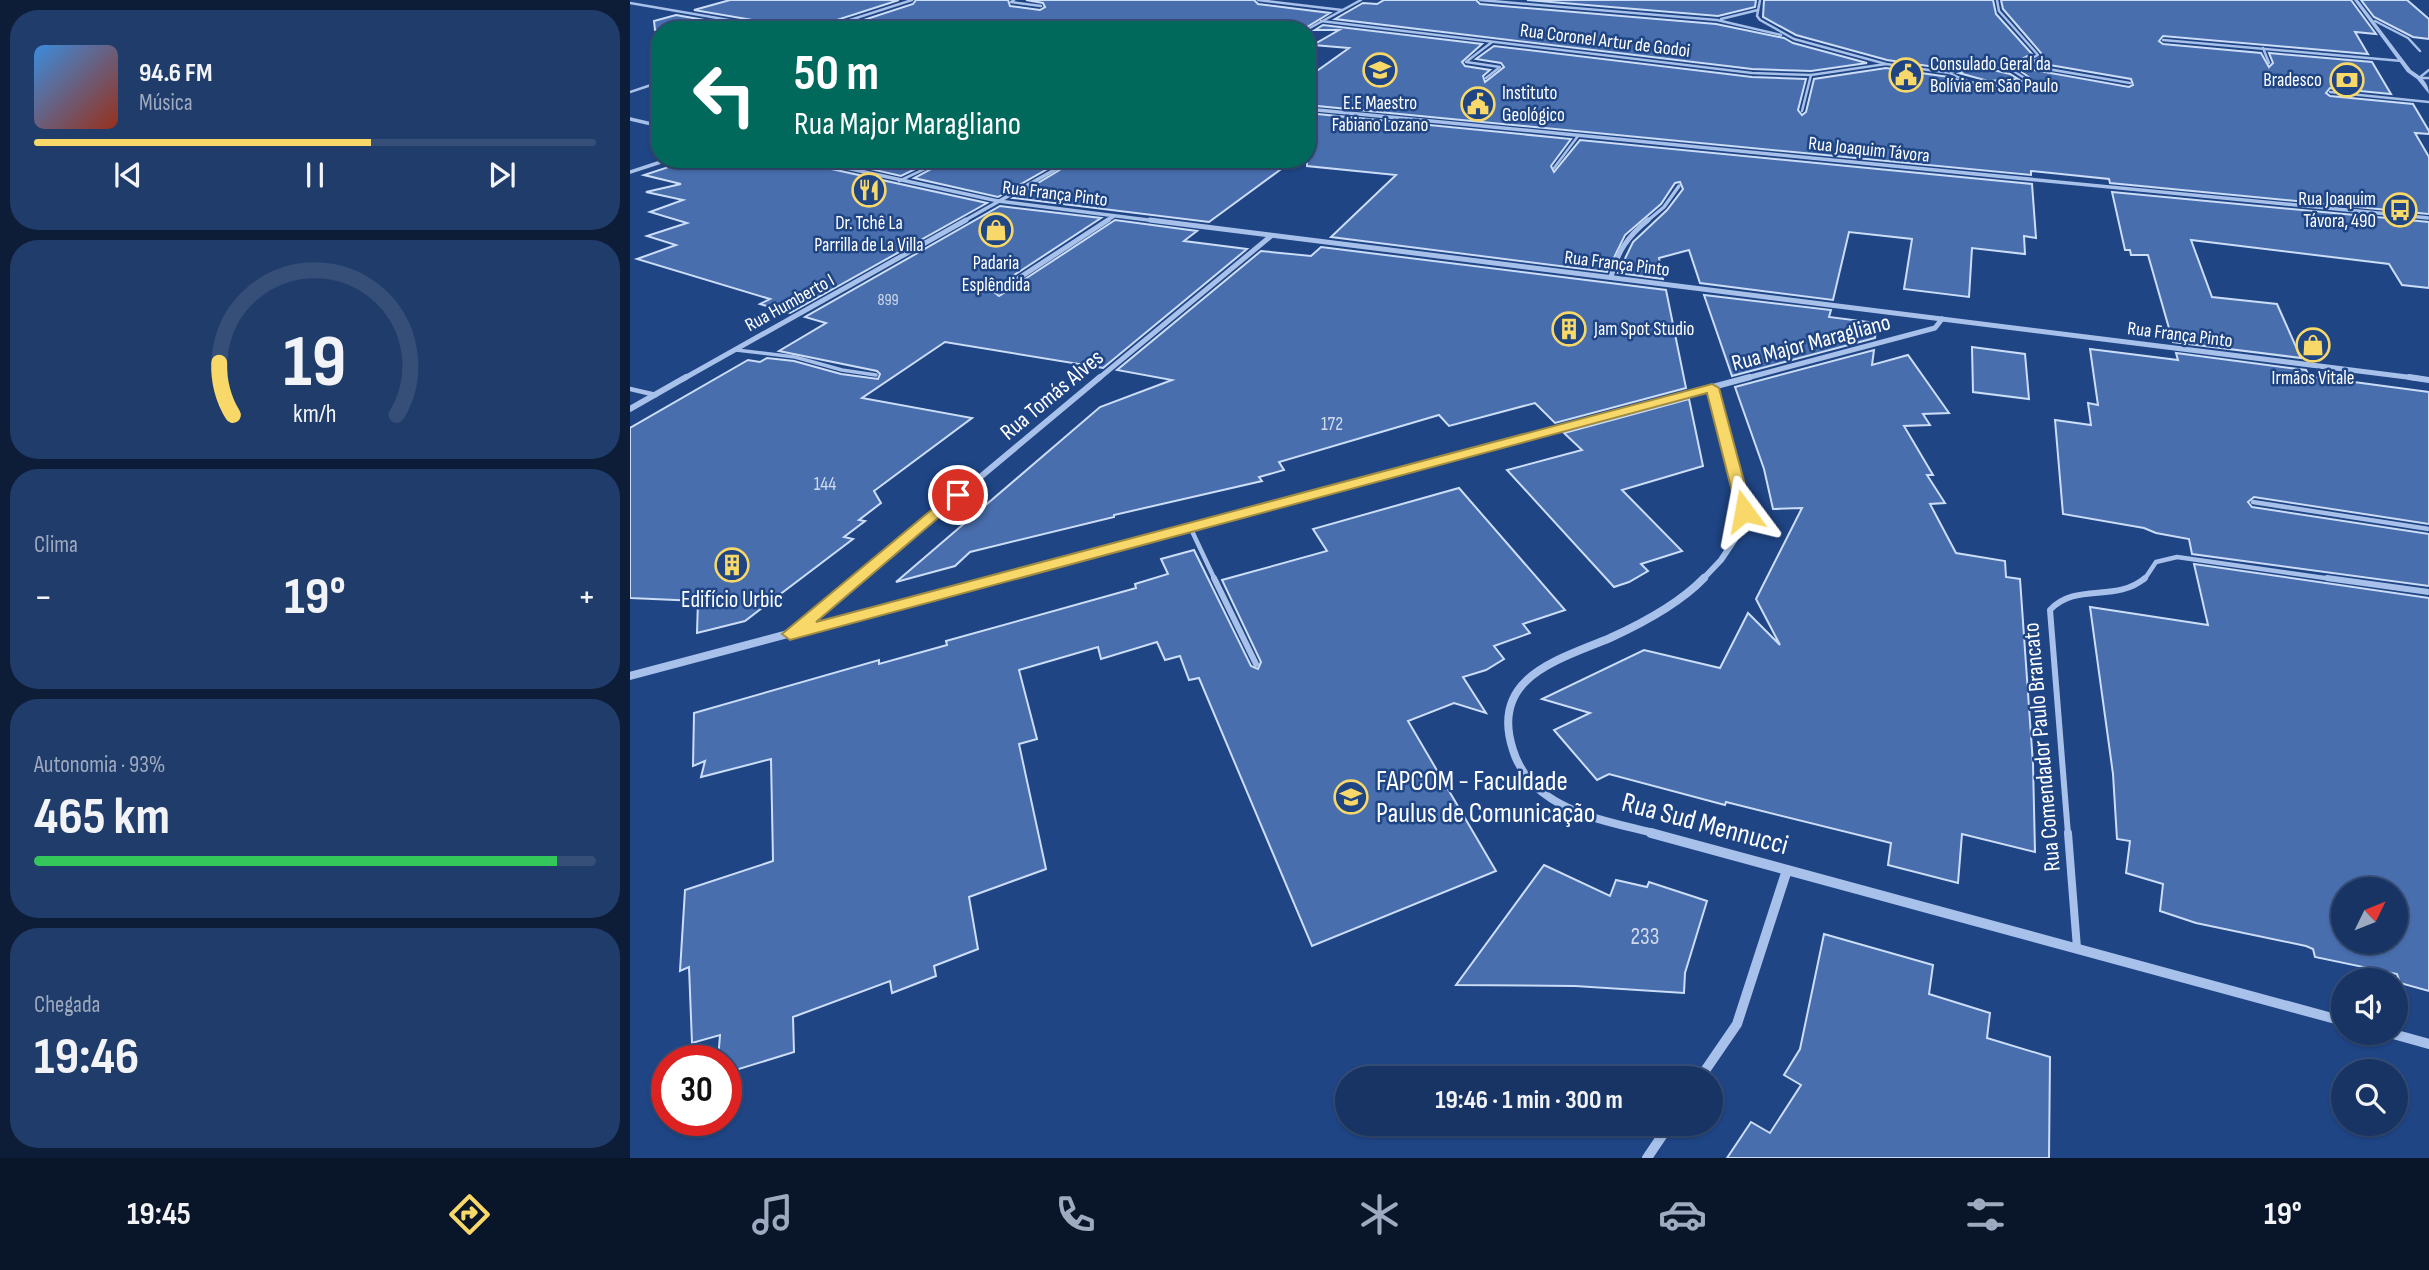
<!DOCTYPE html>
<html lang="pt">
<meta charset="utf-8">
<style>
body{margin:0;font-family:"Sofia Sans Condensed",sans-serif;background:#203c6a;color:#f1f3f6;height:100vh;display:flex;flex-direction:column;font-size:26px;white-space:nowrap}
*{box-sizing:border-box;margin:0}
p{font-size:23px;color:#9eaabf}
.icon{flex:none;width:38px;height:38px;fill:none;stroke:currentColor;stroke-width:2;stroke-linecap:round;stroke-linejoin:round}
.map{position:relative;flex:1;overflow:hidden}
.drawer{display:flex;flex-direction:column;gap:10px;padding:10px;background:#0d1d37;width:630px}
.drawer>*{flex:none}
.banner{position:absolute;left:21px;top:21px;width:665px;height:147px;border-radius:28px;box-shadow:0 2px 5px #0004,0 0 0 2px #364f78;background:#00695c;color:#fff;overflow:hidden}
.needle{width:46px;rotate:47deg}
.fabs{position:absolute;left:1701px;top:877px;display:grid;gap:14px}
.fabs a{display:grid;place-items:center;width:77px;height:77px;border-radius:50%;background:#173464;box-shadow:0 2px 5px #0004,0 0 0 2px #364f78;font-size:35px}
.speed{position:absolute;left:21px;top:1045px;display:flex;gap:14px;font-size:35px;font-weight:700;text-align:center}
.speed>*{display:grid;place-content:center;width:91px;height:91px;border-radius:50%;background:#173464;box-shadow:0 2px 5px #0004,0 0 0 2px #364f78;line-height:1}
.speed .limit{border:10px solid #d22;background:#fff;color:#111}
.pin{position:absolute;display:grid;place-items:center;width:60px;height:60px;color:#fff;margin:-30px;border:4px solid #fff;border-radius:50%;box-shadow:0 2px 7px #0007}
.me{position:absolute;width:77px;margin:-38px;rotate:347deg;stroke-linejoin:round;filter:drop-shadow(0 0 5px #0008)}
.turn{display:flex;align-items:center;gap:24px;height:147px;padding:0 28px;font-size:32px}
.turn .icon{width:91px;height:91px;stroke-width:2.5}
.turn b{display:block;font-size:49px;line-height:60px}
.big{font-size:52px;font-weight:700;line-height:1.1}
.drawer .tile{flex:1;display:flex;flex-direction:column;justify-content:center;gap:10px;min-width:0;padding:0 24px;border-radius:28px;background:#203c6a}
.drawer .dial{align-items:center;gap:0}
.dial svg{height:182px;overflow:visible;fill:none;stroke:#364f78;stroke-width:7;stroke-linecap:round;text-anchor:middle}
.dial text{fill:#f1f3f6;stroke:none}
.song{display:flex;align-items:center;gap:21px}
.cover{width:84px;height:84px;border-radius:10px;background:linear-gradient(135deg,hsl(210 70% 55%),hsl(10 70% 35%))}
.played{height:7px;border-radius:4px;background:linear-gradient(90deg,#f8d868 60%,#364f78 60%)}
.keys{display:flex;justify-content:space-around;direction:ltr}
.heat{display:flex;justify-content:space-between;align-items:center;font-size:38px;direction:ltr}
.charge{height:10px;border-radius:5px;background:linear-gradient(90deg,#34c759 93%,#364f78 0)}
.trip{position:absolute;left:705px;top:1066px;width:388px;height:70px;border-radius:35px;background:#173464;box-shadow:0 2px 5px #0004,0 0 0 2px #364f78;font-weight:700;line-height:70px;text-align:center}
.menu{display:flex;height:112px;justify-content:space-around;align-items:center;background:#091528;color:#9eaabf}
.menu .icon{width:49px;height:49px}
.menu .selected{color:#f8d868}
.menu b{font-size:32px;color:#f1f3f6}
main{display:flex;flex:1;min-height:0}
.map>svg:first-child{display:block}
</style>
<main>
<section class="drawer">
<div class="tile">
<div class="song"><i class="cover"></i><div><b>94.6 FM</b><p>Música</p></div></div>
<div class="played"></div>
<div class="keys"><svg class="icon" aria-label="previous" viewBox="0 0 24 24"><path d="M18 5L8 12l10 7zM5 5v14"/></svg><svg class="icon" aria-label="pause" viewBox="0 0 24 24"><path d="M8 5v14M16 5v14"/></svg><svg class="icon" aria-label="next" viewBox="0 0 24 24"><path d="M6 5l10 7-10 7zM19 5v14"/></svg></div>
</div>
<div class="tile dial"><svg viewBox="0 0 100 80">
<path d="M14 69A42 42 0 1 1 86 69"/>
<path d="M14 69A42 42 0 0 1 8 46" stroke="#f8d868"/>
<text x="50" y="56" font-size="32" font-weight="700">19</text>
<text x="50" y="72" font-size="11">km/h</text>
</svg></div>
<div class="tile"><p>Clima</p>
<div class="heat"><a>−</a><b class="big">19°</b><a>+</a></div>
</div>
<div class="tile"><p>Autonomia · 93%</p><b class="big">465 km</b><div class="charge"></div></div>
<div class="tile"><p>Chegada</p><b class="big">19:46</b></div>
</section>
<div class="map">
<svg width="1799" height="1158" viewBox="0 0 1799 1158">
<rect width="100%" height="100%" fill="#1f4585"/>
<!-- building -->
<g fill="#486eae" stroke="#ccddf7" stroke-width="2" fill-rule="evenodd">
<path d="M100,0H269L188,26L185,30H161L158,26L64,10Z"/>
<path d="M286,0H378L380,6L410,10L415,7L413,3L396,0H624L628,4L700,13L672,30H577L576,25L548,22L531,30H203L283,4Z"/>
<path d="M754,0H846L850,4L1086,24L1154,38L1163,43L1237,63L1181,71L1122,69L705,19L733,3L747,4Z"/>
<path d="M897,0H1126L1125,7L1088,16Z"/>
<path d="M1134,0H1363L1366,14L1402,54L1379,65L1359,61L1336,62L1319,69L1257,60L1166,35L1133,17Z"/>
<path d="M1371,0H1721L1746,34L1725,32L1738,54L1533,36L1529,41L1533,44L1631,53L1639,67L1643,63L1639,53L1742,62L1761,94L1700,88L1696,93L1700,96L1783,104L1799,131V134L1785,133L1799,157V214L1480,183L1479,179L1401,171V175L677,105V78L719,48L683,45L709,30H685L693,25L852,44L832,62L835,66L860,70L853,76L855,82L874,67L871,63L846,59L864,46L1122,77L1176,79L1168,110L1172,115L1176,112L1184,79L1256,68L1319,77L1357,89H1379L1398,83L1400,78L1389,70L1392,68L1499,87L1503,85L1501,79L1402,62L1411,57V53L1373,9Z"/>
<path d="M1731,0H1777L1799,19V39L1783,37L1744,17Z"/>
<path d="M46,15L132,30H25L24,21Z"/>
<path d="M1359,69L1380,74L1388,79L1358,81L1329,73L1337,70Z"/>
<path d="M677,113L941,139L921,166L924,172L950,140L1402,184L1406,238L1394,236L1395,254L1342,248L1339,297L1274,289L1282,239L1219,232L1203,300L1070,283L1059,250L1029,258L1033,279L988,273L1003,242L1037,210L1053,189L1050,182L1045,183L1031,204L995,235L977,272L701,237L766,175L677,166Z"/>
<path d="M63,159H171L174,163L357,203L160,313L130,304L140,299L7,259L46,245L17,236L57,223L20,212L53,200L16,192L51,184L14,175Z"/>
<path d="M197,159H306L271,176Z"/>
<path d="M320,159H435L368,197L284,178Z"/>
<path d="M448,159H665L579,222L383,198Z"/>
<path d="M1482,192L1799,222V288L1772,285L1759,264L1561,240L1582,297L1647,304L1671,358L1543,342L1518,255H1501L1500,250H1495Z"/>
<path d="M370,206L471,218L366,287L364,292L369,296L485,220L567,231L554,241L617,249L473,368L315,342L232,398L342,418L244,491L251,503L229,520L235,521L214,537L223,539L115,621L67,633L68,601L0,598V428L118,360L130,362L137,358L164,361L211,374L248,379L250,374L247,371L149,351L196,323L175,317Z"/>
<path d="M691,247L1036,290L1056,388L925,423L905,403L819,426L809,415L649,462L654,470L629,477L632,481L484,515V517L340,552L325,566L266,582L470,407L542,380L487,370L631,251L681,256Z"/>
<path d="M1074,295L1201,310L1199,317L1247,323L1245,338L1102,376Z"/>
<path d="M1342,347L1395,354L1399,399L1343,392Z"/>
<path d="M1460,349L1548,360L1546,353L1676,370L1679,376L1799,392V524L1624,497L1618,502L1622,507L1799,534V586L1562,554L1559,539L1526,533L1514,528L1433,514L1425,420L1461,425L1458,403L1468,405Z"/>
<path d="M1244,350L1242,365L1278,355L1319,413L1293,414L1300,425L1274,426L1303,475H1297L1315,503L1300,504L1326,553L1375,561L1376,577L1390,579L1403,764L1405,852L1332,834L1328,883L1258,865L1261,843L1096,802L1095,805L979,774L967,780L924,730L960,713L912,699L1014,650L1090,668L1118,613L1150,645L1126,599L1172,508L1143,509L1134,469L1105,387Z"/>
<path d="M1059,399L1073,466L992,490L1052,551L1011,564L1018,571L999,582L984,587L877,470L952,450L934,433Z"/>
<path d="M829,488L935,610L893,624L900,633L864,646L874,659L856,670L833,677L856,713L824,703L778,721L866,871L682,946L569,678L559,680L550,656L535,660L527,642L471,659L468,647L389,670L407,739L389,744L416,869L339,897L348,949L304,966L306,976L262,993L260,981L163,1017L164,1052L96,1073V1060H88L90,1035L62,1043L59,967L50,971L55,890L143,861L141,759L71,777L75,761L63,766L64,713L249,660V664L317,645L316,641L506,588L505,584L538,574L531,559L564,550L621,666L628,669L631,662L592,580L697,551L683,529Z"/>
<path d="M1564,564L1799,598V991L1770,983L1767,974L1685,957L1683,949L1676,946L1566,923L1530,911L1533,884L1496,873L1500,841L1487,839L1483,774L1460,607L1578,625ZM1713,889H1766V942H1713Z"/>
<path d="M914,865L980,896L986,880L1017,887L1019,882L1077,901L1055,973L1054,993L945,986L826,985Z"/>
<path d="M1194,934L1303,965L1299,994L1360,1013L1357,1038L1420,1057L1419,1158H1097L1121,1122L1140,1133L1171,1085L1154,1075L1170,1049Z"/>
</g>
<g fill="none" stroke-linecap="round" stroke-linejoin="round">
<!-- service-far4 -->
<g stroke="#a8c1ea" stroke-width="2.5">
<path d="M1745,21L1778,38L1790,51"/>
<path d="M1533,40L1772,61"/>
<path d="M1633,48L1639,63"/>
<path d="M1394,65L1500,83"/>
<path d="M856,78L870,67L836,62L862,42"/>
<path d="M1789,78L1799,70"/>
<path d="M1700,92L1799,102"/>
<path d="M1172,111L1181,75"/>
<path d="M924,168L948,136"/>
<path d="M269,181L316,159"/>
</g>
<!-- service-far3 -->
<path stroke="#a8c1ea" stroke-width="3.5" d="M106,350L165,357L212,370L246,375"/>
<!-- service-far2 -->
<g stroke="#a8c1ea" stroke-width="4.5">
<path d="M0,389L26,395"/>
<path d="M1623,502L1799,529"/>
<path d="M561,529L585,580"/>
<path d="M1514,580L1526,562L1547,557L1709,580"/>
</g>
<!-- service-far1 -->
<g stroke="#a8c1ea" stroke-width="6">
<path d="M584,578L626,664"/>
<path d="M1697,578L1799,592"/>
<path d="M1438,834L1420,610C1446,582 1486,603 1515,578"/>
</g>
<!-- service -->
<path stroke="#a8c1ea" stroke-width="8" d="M1438,833L1447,948"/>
<!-- minor-far5 -->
<g stroke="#a8c1ea" stroke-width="2.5">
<path d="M384,0L381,2L411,6"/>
<path d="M628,0L712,10"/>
<path d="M850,0L1087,20L1151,35"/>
<path d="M1130,0L1127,16L1130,20L1164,39L1256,64L1320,73"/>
<path d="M1367,0L1369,11L1408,55L1381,69"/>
<path d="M0,3L157,30"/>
<path d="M1091,19L1128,10"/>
<path d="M691,21L1122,73L1181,75L1256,64"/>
<path d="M189,30L282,0"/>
<path d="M676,30L731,0"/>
<path d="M1359,65L1382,70L1396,79C1376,92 1340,85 1320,73L1336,66Z"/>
<path d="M1789,78H1799"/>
<path d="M0,92L30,82"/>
</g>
<!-- minor-far4 -->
<g stroke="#a8c1ea" stroke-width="3.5">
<path d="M677,109L1799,218"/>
<path d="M0,119L30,126"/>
<path d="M175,159L368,201L534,222"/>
<path d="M0,172L40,159"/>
<path d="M332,222L444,159"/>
<path d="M475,222L484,216"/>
<path d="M1016,222L1034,207L1049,186"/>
</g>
<!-- minor-far3 -->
<g stroke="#a8c1ea" stroke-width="5">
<path d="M520,220L1793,379"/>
<path d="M981,277C988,251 997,237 1018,220"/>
<path d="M369,291L478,220"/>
<path d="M53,379L336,220"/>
<path d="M468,379L641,236"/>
<path d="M1113,379L1305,328L1312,319"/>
</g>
<!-- minor-far2 -->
<g stroke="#a8c1ea" stroke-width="6">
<path d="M1779,377L1799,380"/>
<path d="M0,409L56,377"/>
<path d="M227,580L470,377"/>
<path d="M362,580L1120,377"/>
<path d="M1072,580L1091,560L1109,533L1114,511L1082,388"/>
</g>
<!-- minor-far1 -->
<g stroke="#a8c1ea" stroke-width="8">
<path d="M162,633L229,578"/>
<path d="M0,676L368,578"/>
<path d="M1027,834C974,820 902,811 883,750C859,677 928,660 980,638C1013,623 1049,604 1074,578"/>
</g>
<!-- minor -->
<g stroke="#a8c1ea" stroke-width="10">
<path d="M1021,833L1713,1021"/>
<path d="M1756,1032L1799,1044"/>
<path d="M1070,1078L1107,1024L1157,870"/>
<path d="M1017,1158L1040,1124"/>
</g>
<!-- tertiary -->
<path fill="#a8c1ea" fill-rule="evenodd" d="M1724,0H1728L1781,70C1790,76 1799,82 1799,94L1787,79L1777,72Z"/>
</g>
<!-- route -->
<path fill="#f8d868" stroke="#a18c44" stroke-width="2" d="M1082,384L1089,388L1122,511L1119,514L1114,515L1107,511L1077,393L160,640L152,634L323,492L328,491L335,495L186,622Z"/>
<!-- icons -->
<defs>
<symbol id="school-ring" viewBox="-11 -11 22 22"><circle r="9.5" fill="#1f4585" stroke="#f8d868" stroke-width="1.5"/><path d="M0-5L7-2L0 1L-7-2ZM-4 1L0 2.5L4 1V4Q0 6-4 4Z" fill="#f8d868"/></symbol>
<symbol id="civic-ring" viewBox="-11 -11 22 22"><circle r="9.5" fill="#1f4585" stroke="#f8d868" stroke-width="1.5"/><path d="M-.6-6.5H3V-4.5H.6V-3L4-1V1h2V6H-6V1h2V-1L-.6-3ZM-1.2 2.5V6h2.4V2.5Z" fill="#f8d868"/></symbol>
<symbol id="bank-ring" viewBox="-11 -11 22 22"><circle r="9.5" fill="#1f4585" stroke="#f8d868" stroke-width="1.5"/><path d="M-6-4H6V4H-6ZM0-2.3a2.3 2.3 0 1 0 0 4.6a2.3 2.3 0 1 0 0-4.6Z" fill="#f8d868"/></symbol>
<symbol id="restaurant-ring" viewBox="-11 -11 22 22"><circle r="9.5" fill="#1f4585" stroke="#f8d868" stroke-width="1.5"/><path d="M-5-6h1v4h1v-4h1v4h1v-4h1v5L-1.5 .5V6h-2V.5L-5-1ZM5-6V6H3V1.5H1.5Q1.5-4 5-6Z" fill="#f8d868"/></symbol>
<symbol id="bus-ring" viewBox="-11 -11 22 22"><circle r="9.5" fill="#1f4585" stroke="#f8d868" stroke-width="1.5"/><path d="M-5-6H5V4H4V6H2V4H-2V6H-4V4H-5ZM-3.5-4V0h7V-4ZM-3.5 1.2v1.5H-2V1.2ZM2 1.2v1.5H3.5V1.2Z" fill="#f8d868"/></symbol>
<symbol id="shop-ring" viewBox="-11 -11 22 22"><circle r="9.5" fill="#1f4585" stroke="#f8d868" stroke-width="1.5"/><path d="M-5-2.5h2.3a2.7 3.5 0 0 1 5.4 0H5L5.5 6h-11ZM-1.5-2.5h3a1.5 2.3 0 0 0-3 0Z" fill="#f8d868"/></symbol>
<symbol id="building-ring" viewBox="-11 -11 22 22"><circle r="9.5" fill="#1f4585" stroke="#f8d868" stroke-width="1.5"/><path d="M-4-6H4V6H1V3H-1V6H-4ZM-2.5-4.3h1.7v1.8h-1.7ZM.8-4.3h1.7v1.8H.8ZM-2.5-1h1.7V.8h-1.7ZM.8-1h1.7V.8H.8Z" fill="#f8d868"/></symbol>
<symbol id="university-ring" viewBox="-11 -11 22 22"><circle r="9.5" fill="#1f4585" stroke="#f8d868" stroke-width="1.5"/><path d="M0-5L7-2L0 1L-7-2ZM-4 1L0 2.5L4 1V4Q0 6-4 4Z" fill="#f8d868"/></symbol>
</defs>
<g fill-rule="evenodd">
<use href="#school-ring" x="731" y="51" width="38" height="38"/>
<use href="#civic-ring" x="1257" y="56" width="38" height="38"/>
<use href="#bank-ring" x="1698" y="61" width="38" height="38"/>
<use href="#civic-ring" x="829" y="85" width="38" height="38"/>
<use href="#restaurant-ring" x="220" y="171" width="38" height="38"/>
<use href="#bus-ring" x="1751" y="191" width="38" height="38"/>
<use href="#shop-ring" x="347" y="211" width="38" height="38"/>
<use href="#building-ring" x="920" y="310" width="38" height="38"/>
<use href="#shop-ring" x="1664" y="326" width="38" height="38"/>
<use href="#building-ring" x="83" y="546" width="38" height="38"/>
<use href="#university-ring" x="702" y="778" width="38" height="38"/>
</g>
<g text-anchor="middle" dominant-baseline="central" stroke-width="5" stroke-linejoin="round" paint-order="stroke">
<!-- far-number labels -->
<g font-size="16" fill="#d1dbeb">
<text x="258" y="300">899</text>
</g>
<!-- far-street labels -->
<g font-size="19" fill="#fff" stroke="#1f4585">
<text transform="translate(975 41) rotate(7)">Rua Coronel Artur de Godoi</text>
<text transform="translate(1239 150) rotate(6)">Rua Joaquim Távora</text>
<text transform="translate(425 194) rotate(7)">Rua França Pinto</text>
<text transform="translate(987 264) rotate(7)">Rua França Pinto</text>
<text transform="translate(160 303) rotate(-29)">Rua Humberto I</text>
<text transform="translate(1550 335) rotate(7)">Rua França Pinto</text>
</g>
<!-- far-poi labels -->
<g font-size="19" fill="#fff" stroke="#1f4585">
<text x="1300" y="64" text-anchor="start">Consulado Geral da<tspan x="1300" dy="22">Bolívia em São Paulo</tspan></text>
<text x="1692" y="80" text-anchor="end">Bradesco</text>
<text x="872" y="93" text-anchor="start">Instituto<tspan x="872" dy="22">Geológico</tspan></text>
<text x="750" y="103">E.E Maestro<tspan x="750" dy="22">Fabiano Lozano</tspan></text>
<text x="1746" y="199" text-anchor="end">Rua Joaquim<tspan x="1746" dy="22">Távora, 490</tspan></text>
<text x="239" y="223">Dr. Tchê La<tspan x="239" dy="22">Parrilla de La Villa</tspan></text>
<text x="366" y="263">Padaria<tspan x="366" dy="22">Esplêndida</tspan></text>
<text x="964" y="329" text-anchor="start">Jam Spot Studio</text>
<text x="1683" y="378">Irmãos Vitale</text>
</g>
<!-- number labels -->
<g font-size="19" fill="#d1dbeb">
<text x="702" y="424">172</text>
<text x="195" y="484">144</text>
</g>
<!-- street labels -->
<g font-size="23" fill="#fff" stroke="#1f4585">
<text transform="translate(1181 343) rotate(-15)">Rua Major Maragliano</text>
<text transform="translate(422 395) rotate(-40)">Rua Tomás Alves</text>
<text transform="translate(1412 747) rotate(-95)">Rua Comendador Paulo Brancato</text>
</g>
<!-- poi labels -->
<g font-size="23" fill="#fff" stroke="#1f4585">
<text x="102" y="600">Edifício Urbic</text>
</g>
<!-- near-number labels -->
<g font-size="23" fill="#d1dbeb">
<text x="1015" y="937">233</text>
</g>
<!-- near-poi labels -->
<g font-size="28" fill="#fff" stroke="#1f4585" text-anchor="start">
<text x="746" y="781">FAPCOM - Faculdade<tspan x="746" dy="32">Paulus de Comunicação</tspan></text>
</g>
<!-- near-street labels -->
<g font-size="28" fill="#fff" stroke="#1f4585">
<text transform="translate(1075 824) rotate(15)">Rua Sud Mennucci</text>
</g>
</g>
</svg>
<div class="fabs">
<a><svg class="needle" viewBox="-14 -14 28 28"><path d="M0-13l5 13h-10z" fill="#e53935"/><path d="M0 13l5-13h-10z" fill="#9eaabf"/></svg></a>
<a><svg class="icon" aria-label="sound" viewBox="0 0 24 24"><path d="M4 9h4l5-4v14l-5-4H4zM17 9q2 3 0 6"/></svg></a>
<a><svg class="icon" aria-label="search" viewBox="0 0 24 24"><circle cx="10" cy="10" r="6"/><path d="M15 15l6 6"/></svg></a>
</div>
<div class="speed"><div class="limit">30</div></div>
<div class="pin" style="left:328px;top:495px;background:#d93025"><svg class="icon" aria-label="arrive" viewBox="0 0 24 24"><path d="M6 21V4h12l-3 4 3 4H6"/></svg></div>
<svg class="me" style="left:1114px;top:511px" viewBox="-20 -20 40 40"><path d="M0-17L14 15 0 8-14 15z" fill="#f8d868" stroke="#fff" stroke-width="4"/></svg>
<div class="trip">19:46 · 1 min · 300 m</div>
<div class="banner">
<div class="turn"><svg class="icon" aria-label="left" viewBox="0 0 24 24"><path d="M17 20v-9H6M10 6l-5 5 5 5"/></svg><div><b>50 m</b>Rua Major Maragliano</div></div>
</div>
</div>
</main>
<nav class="menu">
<b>19:45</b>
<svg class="icon selected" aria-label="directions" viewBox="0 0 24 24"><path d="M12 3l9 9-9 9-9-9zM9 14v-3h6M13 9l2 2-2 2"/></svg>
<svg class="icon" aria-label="music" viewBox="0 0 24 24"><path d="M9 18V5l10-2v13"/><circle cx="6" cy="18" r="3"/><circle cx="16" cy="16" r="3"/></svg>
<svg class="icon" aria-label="phone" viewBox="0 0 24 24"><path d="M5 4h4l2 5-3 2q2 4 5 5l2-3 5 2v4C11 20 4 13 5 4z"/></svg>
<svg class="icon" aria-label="climate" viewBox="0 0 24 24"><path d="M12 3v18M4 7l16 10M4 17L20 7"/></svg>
<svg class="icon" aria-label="car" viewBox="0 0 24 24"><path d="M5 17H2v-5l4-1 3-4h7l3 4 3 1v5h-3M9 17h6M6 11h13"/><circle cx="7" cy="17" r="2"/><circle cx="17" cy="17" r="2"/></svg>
<svg class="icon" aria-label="filters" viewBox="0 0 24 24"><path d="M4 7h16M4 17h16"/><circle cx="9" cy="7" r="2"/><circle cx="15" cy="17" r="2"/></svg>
<b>19°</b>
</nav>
